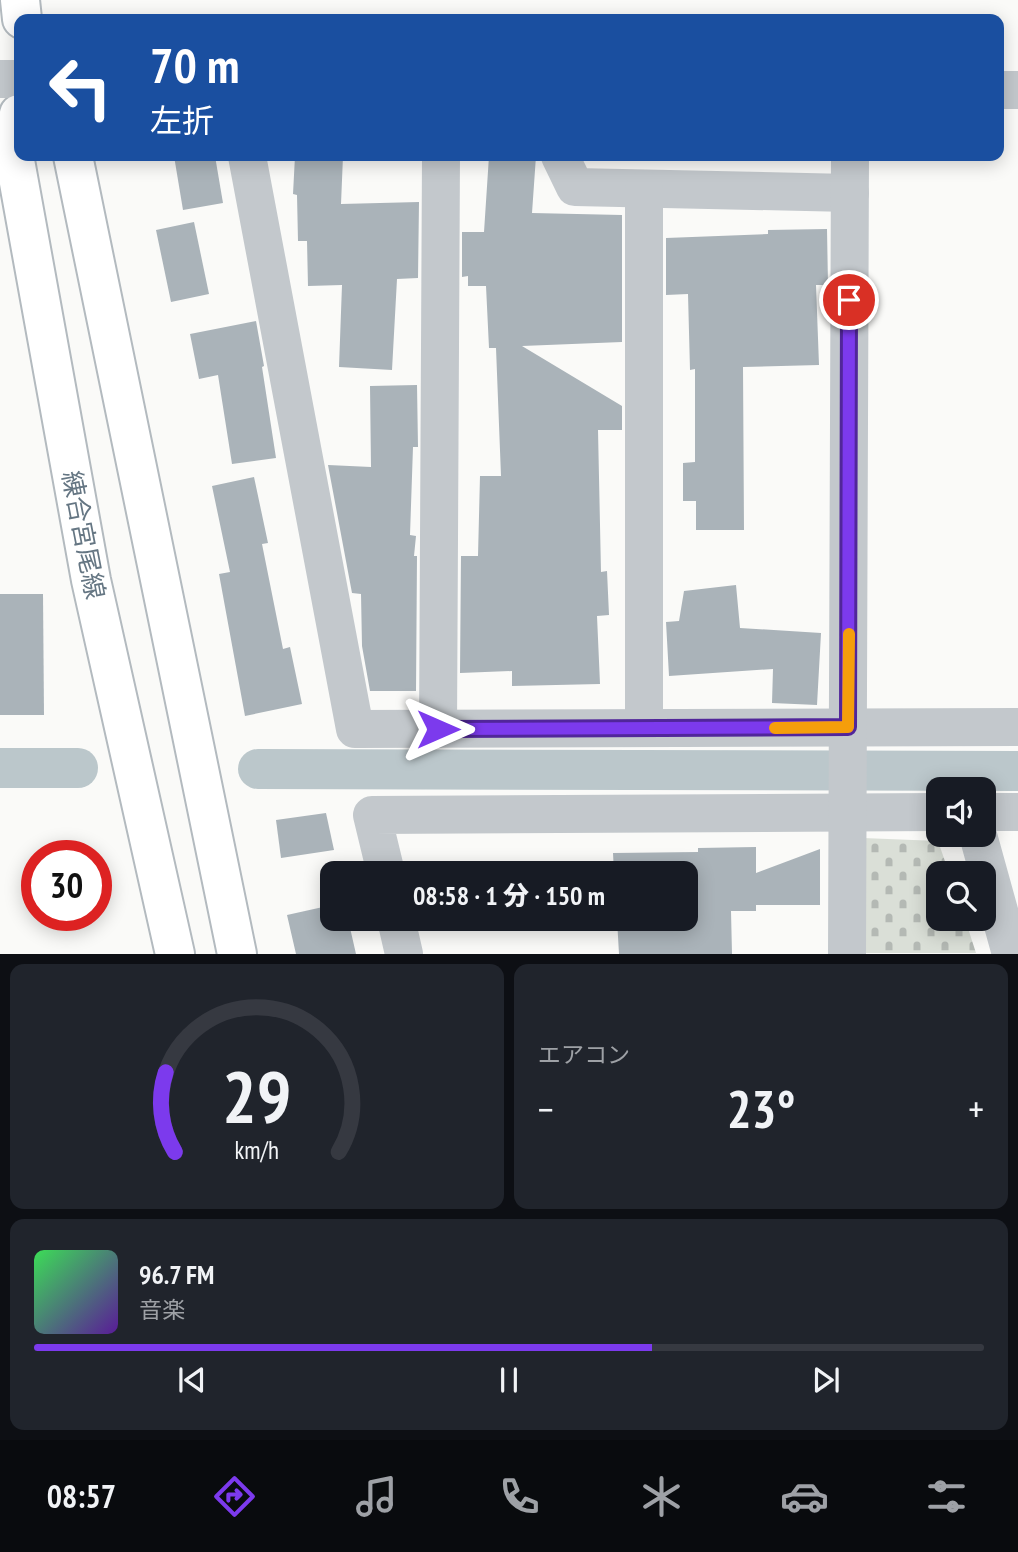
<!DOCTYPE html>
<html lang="ja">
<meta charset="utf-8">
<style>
body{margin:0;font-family:"PT Sans Narrow","Noto Sans JP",sans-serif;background:#20242c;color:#f1f3f6;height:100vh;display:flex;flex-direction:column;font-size:26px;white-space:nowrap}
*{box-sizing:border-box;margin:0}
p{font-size:23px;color:#9ea1a6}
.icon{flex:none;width:38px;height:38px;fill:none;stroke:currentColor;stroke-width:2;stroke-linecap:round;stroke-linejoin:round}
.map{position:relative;height:954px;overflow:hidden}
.sheet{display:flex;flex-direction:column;gap:10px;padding:10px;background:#0d0f14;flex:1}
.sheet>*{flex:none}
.banner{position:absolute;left:14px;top:14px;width:990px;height:147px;border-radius:14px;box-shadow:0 4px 18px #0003;background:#1a4fa0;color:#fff;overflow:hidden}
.buttons{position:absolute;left:926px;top:777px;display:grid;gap:14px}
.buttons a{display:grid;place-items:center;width:70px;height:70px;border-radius:14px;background:#171b24;box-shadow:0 4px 18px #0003;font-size:35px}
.speed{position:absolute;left:21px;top:840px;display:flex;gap:14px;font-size:35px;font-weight:700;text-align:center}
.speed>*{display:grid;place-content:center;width:91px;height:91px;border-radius:50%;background:#171b24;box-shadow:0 4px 18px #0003;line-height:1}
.speed .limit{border:10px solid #d22;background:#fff;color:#111}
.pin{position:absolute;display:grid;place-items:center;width:60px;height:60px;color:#fff;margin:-30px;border:4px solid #fff;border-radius:50%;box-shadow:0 2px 7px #0007}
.me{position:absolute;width:77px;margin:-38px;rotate:90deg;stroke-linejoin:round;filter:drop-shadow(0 0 5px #0008)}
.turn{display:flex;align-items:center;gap:24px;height:147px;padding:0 21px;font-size:32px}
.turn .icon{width:91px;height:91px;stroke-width:2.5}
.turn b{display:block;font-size:49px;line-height:60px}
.big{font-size:52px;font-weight:800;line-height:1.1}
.sheet .widget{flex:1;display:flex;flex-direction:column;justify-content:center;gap:10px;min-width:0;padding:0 24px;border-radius:14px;background:#20242c}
.sheet .dial{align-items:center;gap:0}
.dial svg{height:182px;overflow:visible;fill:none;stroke:#363941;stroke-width:7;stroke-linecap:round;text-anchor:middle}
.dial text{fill:#f1f3f6;stroke:none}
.song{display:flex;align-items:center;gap:21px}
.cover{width:84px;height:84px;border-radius:10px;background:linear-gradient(135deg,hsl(130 70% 55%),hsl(270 70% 35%))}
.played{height:7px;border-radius:4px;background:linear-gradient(90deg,#7c3aed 65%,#363941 65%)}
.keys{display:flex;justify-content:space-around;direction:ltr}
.heat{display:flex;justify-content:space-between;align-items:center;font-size:38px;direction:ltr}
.sheet .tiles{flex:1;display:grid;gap:10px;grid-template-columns:1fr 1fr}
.widget:last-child{grid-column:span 2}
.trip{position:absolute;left:320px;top:861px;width:378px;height:70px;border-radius:14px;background:#171b24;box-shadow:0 4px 18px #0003;font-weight:800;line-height:70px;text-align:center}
.menu{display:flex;height:112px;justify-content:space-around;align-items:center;background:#090b0e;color:#9ea1a6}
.menu .icon{width:49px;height:49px}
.menu .on{color:#7c3aed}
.menu b{font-size:32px;color:#f1f3f6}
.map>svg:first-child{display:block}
</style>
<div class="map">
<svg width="1018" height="954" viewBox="0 0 1018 954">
<defs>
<pattern id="cemetery-stones" width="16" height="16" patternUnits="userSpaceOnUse" patternTransform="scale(1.75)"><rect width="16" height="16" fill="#dadfd7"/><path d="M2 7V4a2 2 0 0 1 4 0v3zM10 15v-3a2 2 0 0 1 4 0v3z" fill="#b4b9b4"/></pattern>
</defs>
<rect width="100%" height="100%" fill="#fafaf8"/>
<!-- cemetery -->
<path fill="url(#cemetery-stones)" d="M863,838L938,841L949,873H938V919H965L976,953H865Z"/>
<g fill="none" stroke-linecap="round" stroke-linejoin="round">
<!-- canal -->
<g stroke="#bbc7cb" stroke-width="40">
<path d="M0,768H78"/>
<path d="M258,769L1018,771"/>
</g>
</g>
<!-- building -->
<g fill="#aab3b9">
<path d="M174,156H215L223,203L183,210Z"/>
<path d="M295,156H343L341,204L419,202L418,278L397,279L392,370L339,367L342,285L308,286L307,241H298L297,195L293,194Z"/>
<path d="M489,156H536L532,213L622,215V342L522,346L622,406V430H598L601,572L607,571L609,615L597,616L600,684L512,686V671L460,673L461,556H478L480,476H501L496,348H489L486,286H468V276L462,277V232H484Z"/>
<path d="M194,222L209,294L171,302L156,230Z"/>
<path d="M827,229L828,285H816L819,365L743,367L744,530H696V501H683V463L695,462V369L690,370L688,294L666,295V238L768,234V230Z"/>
<path d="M256,321L264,366L262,367L276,458L232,464L218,375L199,379L190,334Z"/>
<path d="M417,385L418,447H413L410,535L416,536L414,556H417L416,691H370L362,646L361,594L352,593L328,465L371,467L370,386Z"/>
<path d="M254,477L268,543L262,544L283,649L290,647L302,704L245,716L219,574L230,572L212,486Z"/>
<path d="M736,585L740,628L821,633L817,705L772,703L773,669L669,676L666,622L679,621L684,591Z"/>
<path d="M0,594H43L44,715H0Z"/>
<path d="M326,813L334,850L281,858L276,820Z"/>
<path d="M756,847V873L820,849V905H756V911H731L732,954H619L617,919H686V873H614L613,853L698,852V848Z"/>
<path d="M332,905V919H348L356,954H296L287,915Z"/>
</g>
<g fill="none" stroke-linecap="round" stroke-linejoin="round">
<defs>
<g id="secondary">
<path d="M20,0L22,19"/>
<path d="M19,114L12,144L91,580L175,954"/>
<path d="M73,156L237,954"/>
</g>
</defs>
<!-- secondary casing -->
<use href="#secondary" stroke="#b3babf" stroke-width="42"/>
<!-- minor -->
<g stroke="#c3c8cc" stroke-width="38">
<path d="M999,90H1018"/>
<path d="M247,156L355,729L1018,727"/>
<path d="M560,156L575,187L850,193"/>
<path d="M644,190V728"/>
<path d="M438,729L441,156"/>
<path d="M984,812H1018"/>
<path d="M978,835L1011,954"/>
<path d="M386,873L372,815L938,812"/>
<path d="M396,919L404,954"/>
<path d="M847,954L850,156"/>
</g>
<!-- tertiary -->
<path stroke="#c3c8cc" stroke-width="38" d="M0,79H19"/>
<!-- secondary -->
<use href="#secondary" stroke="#fff" stroke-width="38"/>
</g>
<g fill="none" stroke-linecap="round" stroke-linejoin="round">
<defs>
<path id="route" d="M438,729L848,727L849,300"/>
</defs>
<!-- route casing -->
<use href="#route" stroke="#51269a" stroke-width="18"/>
<!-- route -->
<use href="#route" stroke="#7c3aed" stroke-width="12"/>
<!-- slow -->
<path stroke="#f59e0b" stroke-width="12" d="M775,728L848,727L849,634"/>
</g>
<g text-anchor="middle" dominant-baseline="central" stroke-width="7" stroke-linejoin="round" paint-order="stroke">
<!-- street labels -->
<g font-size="26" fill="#657683" stroke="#fff">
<text transform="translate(84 535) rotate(79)">練合宮尾線</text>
</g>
</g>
</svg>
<div class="buttons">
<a><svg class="icon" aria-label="sound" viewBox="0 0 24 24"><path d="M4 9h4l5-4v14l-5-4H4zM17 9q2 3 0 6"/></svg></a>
<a><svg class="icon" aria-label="search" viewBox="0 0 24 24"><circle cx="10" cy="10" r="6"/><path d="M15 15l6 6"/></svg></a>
</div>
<div class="speed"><div class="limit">30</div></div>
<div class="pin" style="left:849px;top:300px;background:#d93025"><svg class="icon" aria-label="arrive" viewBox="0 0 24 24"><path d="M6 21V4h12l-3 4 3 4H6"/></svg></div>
<svg class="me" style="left:438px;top:729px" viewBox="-20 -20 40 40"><path d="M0-17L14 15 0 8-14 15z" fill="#7c3aed" stroke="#fff" stroke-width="4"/></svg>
<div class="trip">08:58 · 1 分 · 150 m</div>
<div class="banner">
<div class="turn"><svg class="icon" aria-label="left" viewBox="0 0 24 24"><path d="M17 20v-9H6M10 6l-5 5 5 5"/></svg><div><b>70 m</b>左折</div></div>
</div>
</div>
<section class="sheet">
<div class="tiles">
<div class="widget dial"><svg viewBox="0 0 100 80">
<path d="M14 69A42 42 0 1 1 86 69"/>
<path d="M14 69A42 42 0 0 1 10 34" stroke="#7c3aed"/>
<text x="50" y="56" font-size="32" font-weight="700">29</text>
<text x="50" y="72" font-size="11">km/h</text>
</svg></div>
<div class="widget"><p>エアコン</p>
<div class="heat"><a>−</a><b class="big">23°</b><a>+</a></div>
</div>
<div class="widget">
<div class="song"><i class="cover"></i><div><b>96.7 FM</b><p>音楽</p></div></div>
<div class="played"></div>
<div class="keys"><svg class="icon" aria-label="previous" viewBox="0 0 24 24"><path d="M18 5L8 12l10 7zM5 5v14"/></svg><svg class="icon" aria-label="pause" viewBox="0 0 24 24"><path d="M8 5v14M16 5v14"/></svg><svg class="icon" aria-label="next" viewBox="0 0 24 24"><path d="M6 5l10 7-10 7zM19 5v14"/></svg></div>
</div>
</div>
</section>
<nav class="menu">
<b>08:57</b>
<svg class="icon on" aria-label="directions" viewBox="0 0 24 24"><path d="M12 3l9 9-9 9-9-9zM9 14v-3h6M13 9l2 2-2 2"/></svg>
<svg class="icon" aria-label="music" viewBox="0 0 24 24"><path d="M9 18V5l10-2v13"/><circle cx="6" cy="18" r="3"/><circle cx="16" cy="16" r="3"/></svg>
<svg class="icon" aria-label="phone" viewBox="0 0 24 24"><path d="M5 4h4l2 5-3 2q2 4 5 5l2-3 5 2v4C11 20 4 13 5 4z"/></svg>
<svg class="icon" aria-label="climate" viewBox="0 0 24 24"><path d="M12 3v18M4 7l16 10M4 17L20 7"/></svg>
<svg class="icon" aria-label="car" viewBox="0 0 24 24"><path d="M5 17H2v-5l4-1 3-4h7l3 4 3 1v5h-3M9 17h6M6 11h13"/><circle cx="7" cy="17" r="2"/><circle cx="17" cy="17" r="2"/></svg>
<svg class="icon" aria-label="filters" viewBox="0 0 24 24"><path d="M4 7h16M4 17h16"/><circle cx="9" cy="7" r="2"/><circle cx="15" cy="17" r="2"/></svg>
</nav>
